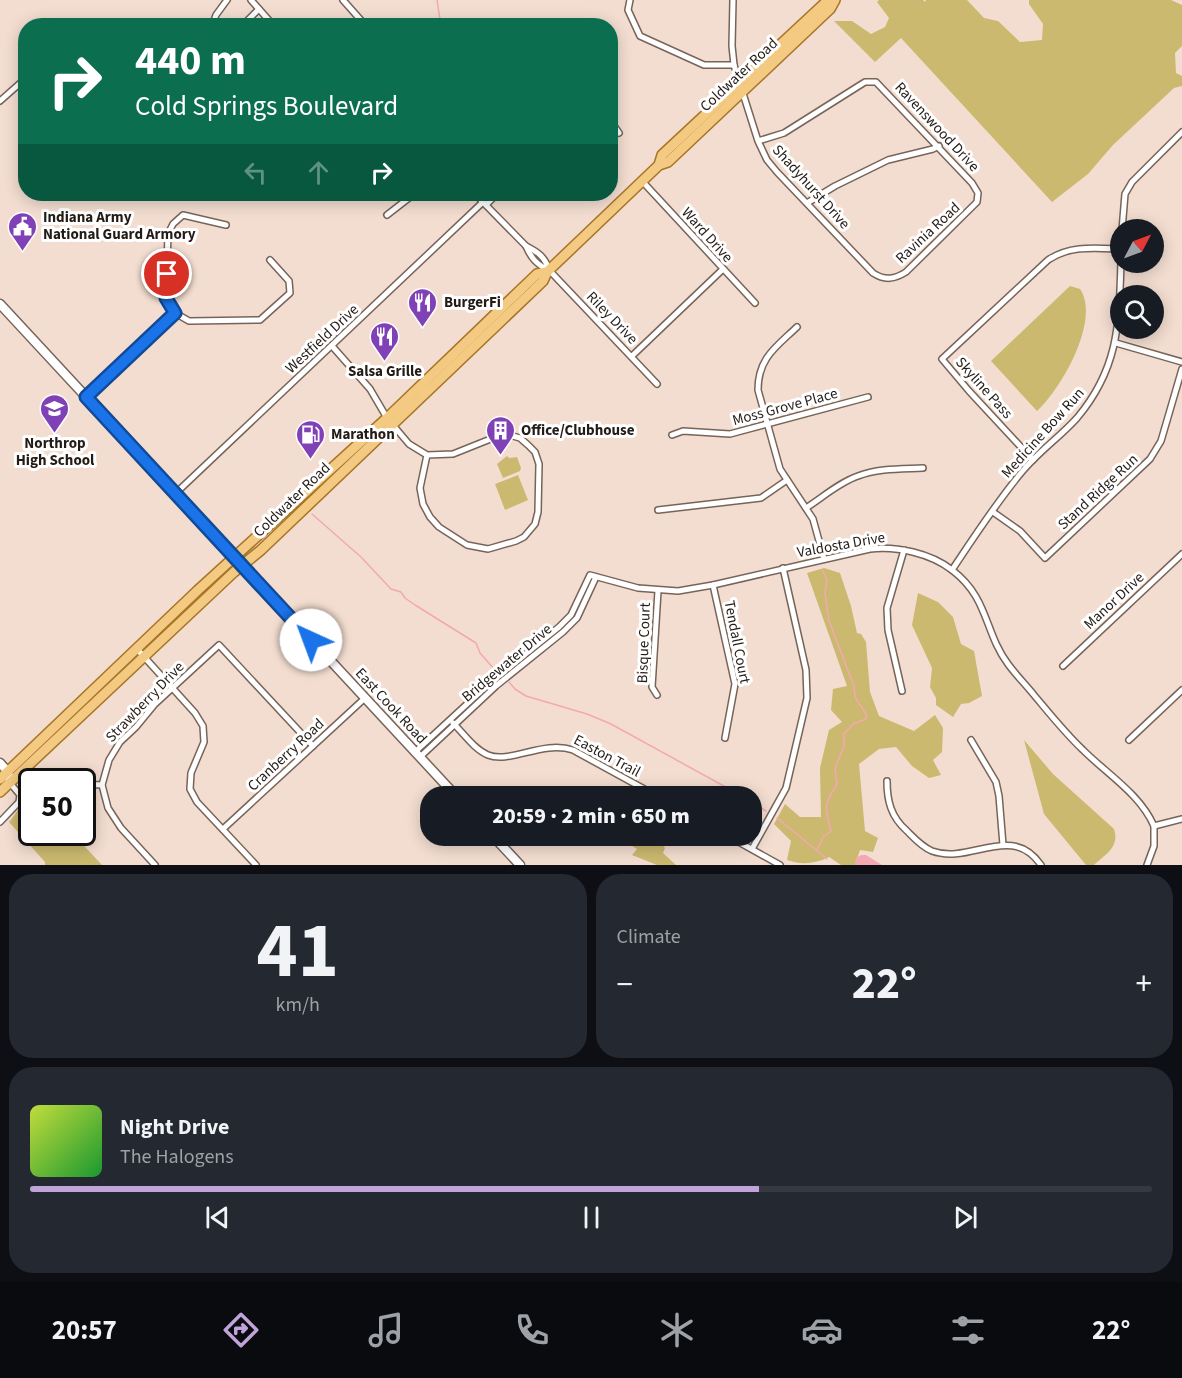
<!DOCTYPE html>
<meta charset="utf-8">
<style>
body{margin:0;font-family:"Source Sans 3",sans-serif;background:#242831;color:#f1f3f6;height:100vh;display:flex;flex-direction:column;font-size:22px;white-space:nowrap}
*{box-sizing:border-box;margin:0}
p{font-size:20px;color:#9ea1a6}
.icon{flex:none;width:33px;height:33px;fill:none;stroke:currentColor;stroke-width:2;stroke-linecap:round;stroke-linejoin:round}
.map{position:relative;height:865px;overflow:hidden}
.details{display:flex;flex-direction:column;gap:9px;padding:9px;background:#0d0f14;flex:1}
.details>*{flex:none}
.top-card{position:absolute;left:18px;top:18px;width:600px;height:183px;border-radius:24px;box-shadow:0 3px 15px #0003;background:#0b6e4f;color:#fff;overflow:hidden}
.needle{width:39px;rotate:49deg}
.fabs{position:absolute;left:1110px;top:219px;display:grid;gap:12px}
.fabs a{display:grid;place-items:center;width:54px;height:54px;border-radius:50%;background:#171b24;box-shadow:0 3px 15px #0003;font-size:30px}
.speed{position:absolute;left:18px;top:768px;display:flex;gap:12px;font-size:30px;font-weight:700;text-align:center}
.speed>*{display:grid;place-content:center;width:78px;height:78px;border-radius:50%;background:#171b24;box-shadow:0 3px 15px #0003;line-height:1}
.speed .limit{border:3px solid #111;border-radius:9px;background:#fff;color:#111}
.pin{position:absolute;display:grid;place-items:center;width:51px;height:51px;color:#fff;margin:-26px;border:3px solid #fff;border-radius:50%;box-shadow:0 2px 6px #0007}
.me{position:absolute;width:66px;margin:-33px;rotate:317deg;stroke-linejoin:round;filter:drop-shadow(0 0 4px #0008)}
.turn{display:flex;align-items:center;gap:21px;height:126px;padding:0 18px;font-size:27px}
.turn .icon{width:78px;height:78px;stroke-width:2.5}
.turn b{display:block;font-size:42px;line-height:51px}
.lanes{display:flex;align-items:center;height:57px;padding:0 18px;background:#0003;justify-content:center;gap:30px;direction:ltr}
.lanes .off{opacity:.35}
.big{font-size:45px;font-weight:800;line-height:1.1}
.details .widget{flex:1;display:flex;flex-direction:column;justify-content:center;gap:9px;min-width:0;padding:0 21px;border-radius:24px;background:#242831}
.details .dial{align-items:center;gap:0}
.dial b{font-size:78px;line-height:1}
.song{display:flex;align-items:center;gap:18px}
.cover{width:72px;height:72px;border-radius:9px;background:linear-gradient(135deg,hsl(70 70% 55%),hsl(130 70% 35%))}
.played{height:6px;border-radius:3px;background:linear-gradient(90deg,#bfa3d9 65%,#363941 65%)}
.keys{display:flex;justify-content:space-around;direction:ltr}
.heat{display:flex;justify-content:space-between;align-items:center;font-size:33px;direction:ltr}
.details .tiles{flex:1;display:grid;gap:9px;grid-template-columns:1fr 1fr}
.widget:last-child{grid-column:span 2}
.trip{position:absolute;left:420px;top:786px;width:342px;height:60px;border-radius:24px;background:#171b24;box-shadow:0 3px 15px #0003;font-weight:800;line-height:60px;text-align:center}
.tab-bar{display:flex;height:96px;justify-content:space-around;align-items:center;background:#090b0e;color:#9ea1a6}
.tab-bar .icon{width:42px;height:42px}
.tab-bar .on{color:#bfa3d9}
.tab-bar b{font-size:27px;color:#f1f3f6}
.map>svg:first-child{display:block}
</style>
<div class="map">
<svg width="1182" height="865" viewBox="0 0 1182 865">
<rect width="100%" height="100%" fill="#f3ddd0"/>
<!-- green -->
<g fill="#cbb96f">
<path d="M879,0H923L925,2L926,0H967L984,18L998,21L1020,42L1042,40L1043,24L1029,4V0H1171L1182,5V46L1175,53L1176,73L1182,76V86L1174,88L1113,145L1088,174L1052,202L901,38L875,62L834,21H852L871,34L885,27L889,18L877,2Z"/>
<path d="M1070,286L1080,289C1101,320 1061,389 1037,411L991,361Z"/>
<path d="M507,456L509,458L517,457L521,468L520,471L503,478L497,464Z"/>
<path d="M518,475L528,500L505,510L495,484Z"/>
<path d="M824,568L840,573L851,606L857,633L861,634L866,642L870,692L879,716L914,731L935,715L943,728L942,752L933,760L941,775L929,778L912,766L896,747L879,749L859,764L865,831L878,838L873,852L860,850L855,865H841L829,857C816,864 800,865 787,860L791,841L774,824L785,804L800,817H821L820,768L829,730L842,722L831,710L833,689L847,686L807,573Z"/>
<path d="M918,593L938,602L953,617L961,644L974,651L982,696L969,703L961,704L953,717L936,705V698L930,687L932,668L912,625Z"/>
<path d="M1024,740L1053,774L1114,829C1120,847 1106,854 1094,865H1086L1044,814Z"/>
<path d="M31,793L32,832L72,833L102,865H45V862L9,822C18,813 23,797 31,793Z"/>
<path d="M632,836C644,835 657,837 665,848L663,853L676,865H657L632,855L637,849L629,844Z"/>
</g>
<!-- water -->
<path fill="#f4a8b2" d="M861,855H866L882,865H855L856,858Z"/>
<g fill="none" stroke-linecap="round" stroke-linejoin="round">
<!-- stream -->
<g stroke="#f4a8b2" stroke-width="1.5">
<path d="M437,0L441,26"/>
<path d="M312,514L361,557L391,589L401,592L405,598L415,605L476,643L480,653L495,670"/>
<path d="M509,682L515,689L526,696L587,714L611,724L742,796"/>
<path d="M752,802L766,811"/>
<path d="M777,818L827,859"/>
<path d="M817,850L823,837L831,831C824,806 824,805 837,784L835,768L844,746V734L853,724L866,719V714L855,697L854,686L829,621L825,594L827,580L823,571"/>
</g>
<defs>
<g id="minor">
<path d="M251,0L274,26"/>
<path d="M343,0L366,26"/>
<path d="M630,0L628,10L640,36L704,65H734"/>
<path d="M733,0L732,46L734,65L758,141L767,160L777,172L873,273C885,281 895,279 906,272L977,202L978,193L972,183L876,82H865L784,133L758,141"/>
<path d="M212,26L216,15L227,0"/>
<path d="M242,26L259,9"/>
<path d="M0,101L26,78"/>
<path d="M610,120L619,133"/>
<path d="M642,181L755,303"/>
<path d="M475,194L526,246C531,258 537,265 549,270"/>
<path d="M807,203L835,186L888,160L933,149L939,146"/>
<path d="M486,205L497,194"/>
<path d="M387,215L414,194"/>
<path d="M226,225L183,215L173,224L168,234L166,298L175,313L189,321L260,320L290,293L289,281L270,260"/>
<path d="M1122,230L1125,194L1132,182L1182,132"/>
<path d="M526,246C538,252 545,257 549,270L657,384"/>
<path d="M797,327C776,347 758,358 758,390L780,469L813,519L824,559"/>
<path d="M1116,343L1182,362"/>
<path d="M332,346L370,389L387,418L409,444L427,455L453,454L498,436L509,435L520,438L528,445L535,452L539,464L538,512L535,524L524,537L516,541L488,549L467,545L439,527L430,517L423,504L420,488L427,455"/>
<path d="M632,356L722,270"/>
<path d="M86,397L175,313"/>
<path d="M672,435L683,431L730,434L868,397"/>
<path d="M1033,460L969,391L942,359L1048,260C1070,245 1095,248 1120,249"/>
<path d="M176,493L483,202"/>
<path d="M806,508C823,497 840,482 858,476C878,468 902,469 923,468"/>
<path d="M658,510L761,498L787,480"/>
<path d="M993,512L1020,531L1045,558L1150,459L1161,441L1182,369"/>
<path d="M952,570C974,537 996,503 1021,473C1038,452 1060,437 1077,418C1119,368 1119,324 1121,262"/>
<path d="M713,585L735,684L725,738"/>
<path d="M137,649L195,713L203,726L204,742L191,773L190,789L197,802L256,865"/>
<path d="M1063,666L1182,554"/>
<path d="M902,691L888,630L887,608L904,550"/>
<path d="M657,695L652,687L658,591"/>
<path d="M453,723C464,734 474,749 488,755C510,764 543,740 573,750L657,796"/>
<path d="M971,740L996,782L999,796L1003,845"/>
<path d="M1129,740L1182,690"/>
<path d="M415,752L492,681L559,627L571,615L590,575L638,588L678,591L713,585L870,549C897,546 930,553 952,570C989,598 984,632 1008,664C1016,675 1026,685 1034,695C1050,714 1065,733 1083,750C1107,774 1140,794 1154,826L1182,819"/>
<path d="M420,757L496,686L563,632L577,618L596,577"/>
<path d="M887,781C887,801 891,817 907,831C914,838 922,847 932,851C971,865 1011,822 1041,865"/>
<path d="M82,784L102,785"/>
<path d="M0,822L19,802L20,795L10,783"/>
<path d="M223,829L365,698"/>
<path d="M728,836L780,865"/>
<path d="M752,849L786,788L807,698L806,670L783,568"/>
<path d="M155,865L121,828L108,808L102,785L109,760L120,742L136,727L155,704L219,645L313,746"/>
<path d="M1147,865L1154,846V826"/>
</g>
<g id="secondary">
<path d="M0,304L456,796"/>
<path d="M0,763L8,772L10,783"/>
<path d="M493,836L520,865"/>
</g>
<g id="primary">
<path d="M659,165L662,155L825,3L833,0"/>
<path d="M0,779L197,591L387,418L537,274L547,272"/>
<path d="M0,792L234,572L261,550L543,281L547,272L659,165L668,162L830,9L835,0"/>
</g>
</defs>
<!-- minor casing -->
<use href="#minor" stroke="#776459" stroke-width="8"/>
<!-- secondary casing -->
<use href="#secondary" stroke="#776459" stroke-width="11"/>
<!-- primary casing -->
<use href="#primary" stroke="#a67526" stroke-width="12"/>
<!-- minor -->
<use href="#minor" stroke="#fff" stroke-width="5"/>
<!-- secondary -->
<use href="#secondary" stroke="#fff" stroke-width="8"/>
<!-- primary -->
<use href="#primary" stroke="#f4c982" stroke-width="9"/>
</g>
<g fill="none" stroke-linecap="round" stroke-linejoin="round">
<defs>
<path id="route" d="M167,274L166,298L175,313L86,397L311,640"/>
</defs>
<!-- route casing -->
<use href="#route" stroke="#114b97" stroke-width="15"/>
<!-- route -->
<use href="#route" stroke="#1a73e8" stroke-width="10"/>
</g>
<!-- icons -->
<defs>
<symbol id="civic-pin" viewBox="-11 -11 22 30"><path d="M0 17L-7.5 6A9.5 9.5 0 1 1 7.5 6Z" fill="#8141b6" stroke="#fff"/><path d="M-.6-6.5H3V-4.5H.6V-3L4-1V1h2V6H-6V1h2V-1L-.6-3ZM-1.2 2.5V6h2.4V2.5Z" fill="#fff"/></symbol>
<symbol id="restaurant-pin" viewBox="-11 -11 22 30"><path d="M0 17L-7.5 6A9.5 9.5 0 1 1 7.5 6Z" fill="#8141b6" stroke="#fff"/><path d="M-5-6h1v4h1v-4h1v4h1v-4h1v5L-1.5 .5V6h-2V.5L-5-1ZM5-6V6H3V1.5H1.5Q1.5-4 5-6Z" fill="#fff"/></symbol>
<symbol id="school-pin" viewBox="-11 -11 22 30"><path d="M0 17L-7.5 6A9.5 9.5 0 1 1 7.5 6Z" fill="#8141b6" stroke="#fff"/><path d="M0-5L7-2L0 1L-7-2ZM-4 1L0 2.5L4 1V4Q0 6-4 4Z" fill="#fff"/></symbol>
<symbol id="building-pin" viewBox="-11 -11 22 30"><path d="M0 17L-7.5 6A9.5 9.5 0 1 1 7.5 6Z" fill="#8141b6" stroke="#fff"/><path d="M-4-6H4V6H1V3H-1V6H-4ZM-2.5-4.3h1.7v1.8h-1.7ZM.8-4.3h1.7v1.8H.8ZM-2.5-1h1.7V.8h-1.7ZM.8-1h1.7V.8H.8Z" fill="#fff"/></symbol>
<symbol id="fuel-pin" viewBox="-11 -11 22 30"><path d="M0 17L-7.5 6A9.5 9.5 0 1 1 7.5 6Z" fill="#8141b6" stroke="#fff"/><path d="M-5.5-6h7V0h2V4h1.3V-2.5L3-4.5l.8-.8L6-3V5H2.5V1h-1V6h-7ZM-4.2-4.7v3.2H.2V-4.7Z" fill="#fff"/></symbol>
</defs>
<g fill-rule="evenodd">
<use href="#civic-pin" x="6" y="210" width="33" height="45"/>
<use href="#restaurant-pin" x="406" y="286" width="33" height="45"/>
<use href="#restaurant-pin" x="368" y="320" width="33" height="45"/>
<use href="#school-pin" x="38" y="392" width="33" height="45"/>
<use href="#building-pin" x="484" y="414" width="33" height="45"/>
<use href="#fuel-pin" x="294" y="418" width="33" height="45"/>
</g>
<g text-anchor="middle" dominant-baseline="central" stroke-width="6" stroke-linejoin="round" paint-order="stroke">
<!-- street labels -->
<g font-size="15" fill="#231b16" stroke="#fff">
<text transform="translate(739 75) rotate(-43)">Coldwater Road</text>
<text transform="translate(937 127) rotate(47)">Ravenswood Drive</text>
<text transform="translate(811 187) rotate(48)">Shadyhurst Drive</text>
<text transform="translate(928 233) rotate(-43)">Ravinia Road</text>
<text transform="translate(707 235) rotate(48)">Ward Drive</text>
<text transform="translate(612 318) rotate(46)">Riley Drive</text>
<text transform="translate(322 339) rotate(-43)">Westfield Drive</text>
<text transform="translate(984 388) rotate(48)">Skyline Pass</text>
<text transform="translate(785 407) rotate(-15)">Moss Grove Place</text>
<text transform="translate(1043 433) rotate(-48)">Medicine Bow Run</text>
<text transform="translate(1098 492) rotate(-43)">Stand Ridge Run</text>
<text transform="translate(292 500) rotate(-44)">Coldwater Road</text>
<text transform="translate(841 545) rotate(-10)">Valdosta Drive</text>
<text transform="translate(1114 601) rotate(-43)">Manor Drive</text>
<text transform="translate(737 642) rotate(79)">Tendall Court</text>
<text transform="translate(644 643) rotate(-88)">Bisque Court</text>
<text transform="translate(507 663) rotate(-40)">Bridgewater Drive</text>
<text transform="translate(145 702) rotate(-46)">Strawberry Drive</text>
<text transform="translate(391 706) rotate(47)">East Cook Road</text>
<text transform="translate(286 755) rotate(-43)">Cranberry Road</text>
<text transform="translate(607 756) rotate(28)">Easton Trail</text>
</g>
<!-- poi labels -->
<g font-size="15" font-weight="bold" fill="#231b16" stroke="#fff" text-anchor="start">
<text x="43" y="217">Indiana Army<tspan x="43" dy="17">National Guard Armory</tspan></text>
<text x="444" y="302">BurgerFi</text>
<text x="385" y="371" text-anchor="middle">Salsa Grille</text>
<text x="521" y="430">Office/Clubhouse</text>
<text x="331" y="434">Marathon</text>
<text x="55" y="443" text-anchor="middle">Northrop<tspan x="55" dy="17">High School</tspan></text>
</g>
</g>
</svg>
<div class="fabs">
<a><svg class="needle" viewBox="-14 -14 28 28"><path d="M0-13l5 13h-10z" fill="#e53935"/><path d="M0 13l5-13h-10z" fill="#9ea1a6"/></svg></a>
<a><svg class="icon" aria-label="search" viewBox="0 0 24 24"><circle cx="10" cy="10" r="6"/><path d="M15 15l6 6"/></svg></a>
</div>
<div class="speed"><div class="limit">50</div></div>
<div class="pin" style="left:167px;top:274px;background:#d93025"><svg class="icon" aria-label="arrive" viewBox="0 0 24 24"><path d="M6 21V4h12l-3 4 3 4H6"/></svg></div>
<svg class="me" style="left:311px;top:640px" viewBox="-20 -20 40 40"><circle r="19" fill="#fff"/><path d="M0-13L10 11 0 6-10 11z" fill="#1a73e8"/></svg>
<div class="trip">20:59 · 2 min · 650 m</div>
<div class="top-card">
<div class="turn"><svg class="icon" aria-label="right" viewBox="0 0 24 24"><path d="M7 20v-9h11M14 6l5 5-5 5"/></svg><div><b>440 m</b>Cold Springs Boulevard</div></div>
<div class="lanes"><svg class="icon off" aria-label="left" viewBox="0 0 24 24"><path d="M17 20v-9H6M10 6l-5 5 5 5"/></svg><svg class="icon off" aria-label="ahead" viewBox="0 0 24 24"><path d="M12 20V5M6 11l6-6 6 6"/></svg><svg class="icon" aria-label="right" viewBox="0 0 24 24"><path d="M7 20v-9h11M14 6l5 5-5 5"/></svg></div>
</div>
</div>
<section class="details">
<div class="tiles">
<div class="widget dial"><b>41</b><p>km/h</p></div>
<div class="widget"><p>Climate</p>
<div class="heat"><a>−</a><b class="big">22°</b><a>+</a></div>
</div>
<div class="widget">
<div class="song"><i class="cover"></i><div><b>Night Drive</b><p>The Halogens</p></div></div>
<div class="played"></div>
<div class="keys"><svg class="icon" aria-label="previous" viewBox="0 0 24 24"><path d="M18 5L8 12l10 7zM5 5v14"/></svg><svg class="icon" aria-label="pause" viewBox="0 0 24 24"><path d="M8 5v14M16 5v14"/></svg><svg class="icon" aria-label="next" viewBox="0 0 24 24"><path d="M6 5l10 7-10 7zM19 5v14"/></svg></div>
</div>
</div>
</section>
<nav class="tab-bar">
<b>20:57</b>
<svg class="icon on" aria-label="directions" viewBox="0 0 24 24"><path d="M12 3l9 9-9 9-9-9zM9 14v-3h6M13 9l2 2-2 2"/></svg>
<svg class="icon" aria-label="music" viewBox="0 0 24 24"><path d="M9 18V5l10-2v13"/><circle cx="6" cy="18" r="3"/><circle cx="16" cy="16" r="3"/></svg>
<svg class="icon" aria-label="phone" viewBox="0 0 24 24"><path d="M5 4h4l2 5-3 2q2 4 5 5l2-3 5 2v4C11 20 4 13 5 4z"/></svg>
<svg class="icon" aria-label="climate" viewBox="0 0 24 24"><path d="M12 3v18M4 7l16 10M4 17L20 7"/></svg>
<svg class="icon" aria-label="car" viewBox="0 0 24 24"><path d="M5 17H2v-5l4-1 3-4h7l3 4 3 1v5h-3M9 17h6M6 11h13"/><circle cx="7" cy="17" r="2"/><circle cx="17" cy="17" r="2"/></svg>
<svg class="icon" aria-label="filters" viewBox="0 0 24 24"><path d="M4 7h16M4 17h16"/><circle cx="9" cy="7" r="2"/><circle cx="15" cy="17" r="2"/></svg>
<b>22°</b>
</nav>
